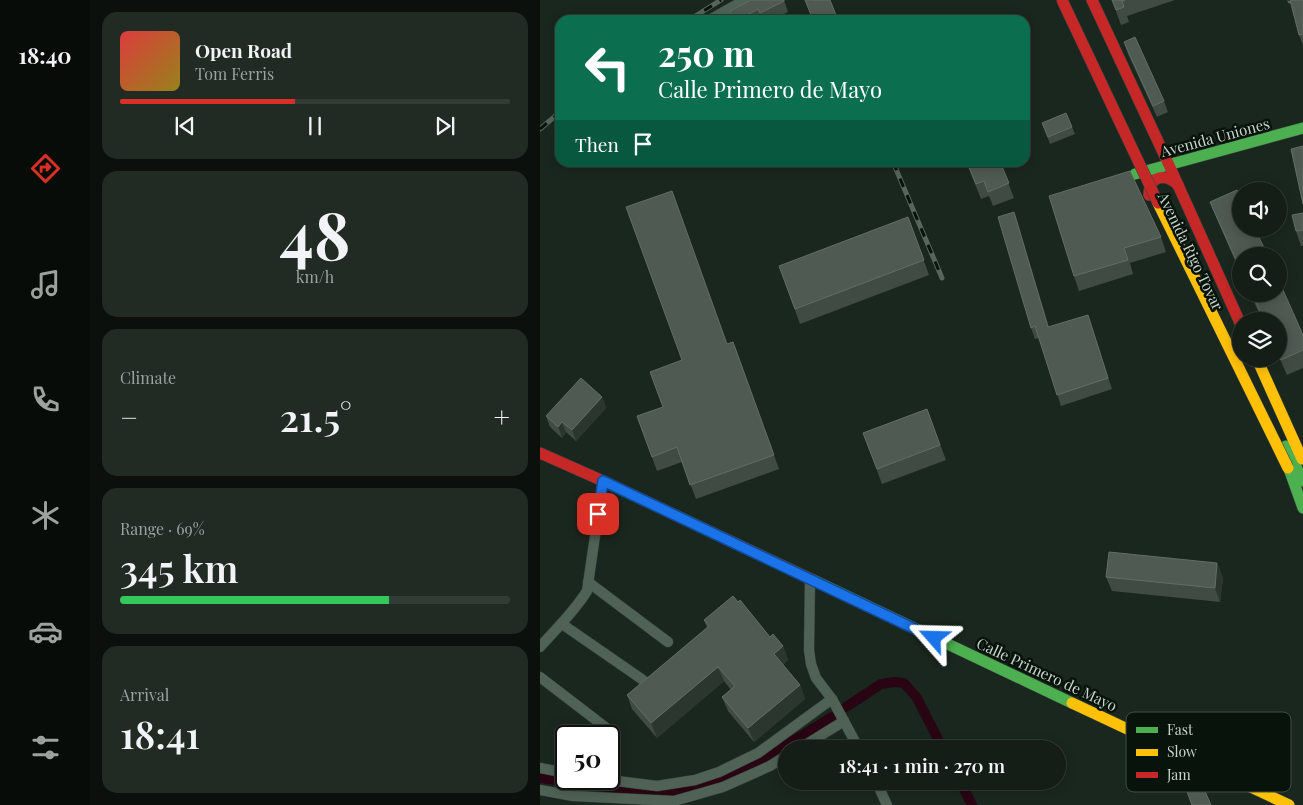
<!DOCTYPE html>
<meta charset="utf-8">
<style>
body{margin:0;font-family:"Playfair Display",serif;background:#212a23;color:#f1f3f6;height:100vh;display:flex;flex-direction:column;font-size:19px;white-space:nowrap}
*{box-sizing:border-box;margin:0}
p{font-size:16px;color:#9da2a1}
.icon{flex:none;width:28px;height:28px;fill:none;stroke:currentColor;stroke-width:2;stroke-linecap:round;stroke-linejoin:round}
.map{position:relative;flex:1;overflow:hidden}
.drawer{display:flex;flex-direction:column;gap:12px;padding:12px;background:#0b100c;width:450px}
.drawer>*{flex:none}
.hud{position:absolute;left:15px;top:15px;width:475px;height:152px;border-radius:15px;box-shadow:0 2px 12px #0003,0 0 0 1px #333b35;background:#0b6e4f;color:#fff;overflow:hidden}
.buttons{position:absolute;left:692px;top:182px;display:grid;gap:10px}
.buttons a{display:grid;place-items:center;width:55px;height:55px;border-radius:50%;background:#141d16;box-shadow:0 2px 12px #0003,0 0 0 1px #333b35;font-size:25px}
.speed{position:absolute;left:15px;top:725px;display:flex;gap:10px;font-size:25px;font-weight:700;text-align:center}
.speed>*{display:grid;place-content:center;width:65px;height:65px;border-radius:50%;background:#141d16;box-shadow:0 2px 12px #0003,0 0 0 1px #333b35;line-height:1}
.speed .limit{border:2px solid #111;border-radius:8px;background:#fff;color:#111}
.pin{position:absolute;display:grid;place-items:center;width:42px;height:42px;color:#fff;margin:-21px;border-radius:10px;box-shadow:0 2px 8px #0006}
.me{position:absolute;width:55px;margin:-28px;rotate:295deg;stroke-linejoin:round;filter:drop-shadow(0 0 4px #0008)}
.turn{display:flex;align-items:center;gap:18px;height:105px;padding:0 20px;font-size:22px}
.turn .icon{width:65px;height:65px;stroke-width:2.5}
.turn b{display:block;font-size:35px;line-height:42px}
.then{display:flex;align-items:center;height:48px;padding:0 20px;background:#0003;gap:10px;font-size:19px}
.big{font-size:38px;font-weight:600;line-height:1.1}
.drawer .tile{flex:1;display:flex;flex-direction:column;justify-content:center;gap:8px;min-width:0;padding:0 18px;border-radius:15px;background:#212a23}
.drawer .dial{align-items:center;gap:0}
.dial b{font-size:65px;line-height:1}
.song{display:flex;align-items:center;gap:15px}
.cover{width:60px;height:60px;border-radius:8px;background:linear-gradient(135deg,hsl(0 70% 55%),hsl(50 70% 35%))}
.played{height:5px;border-radius:2px;background:linear-gradient(90deg,#d93025 45%,#333b35 45%)}
.keys{display:flex;justify-content:space-around;direction:ltr}
.heat{display:flex;justify-content:space-between;align-items:center;font-size:28px;direction:ltr}
.charge{height:8px;border-radius:4px;background:linear-gradient(90deg,#34c759 69%,#333b35 0)}
.trip{position:absolute;left:238px;top:740px;width:288px;height:50px;border-radius:25px;background:#141d16;box-shadow:0 2px 12px #0003,0 0 0 1px #333b35;font-weight:600;line-height:50px;text-align:center}
main{display:flex;flex:1;min-height:0}
.tab-bar{display:flex;flex-direction:column;width:90px;justify-content:space-around;align-items:center;background:#080c09;color:#9da2a1}
.tab-bar .icon{width:35px;height:35px}
.tab-bar .active{color:#d93025}
.tab-bar b{font-size:22px;color:#f1f3f6}
.map>svg:first-child{display:block}
</style>
<main>
<nav class="tab-bar">
<b>18:40</b>
<svg class="icon active" aria-label="directions" viewBox="0 0 24 24"><path d="M12 3l9 9-9 9-9-9zM9 14v-3h6M13 9l2 2-2 2"/></svg>
<svg class="icon" aria-label="music" viewBox="0 0 24 24"><path d="M9 18V5l10-2v13"/><circle cx="6" cy="18" r="3"/><circle cx="16" cy="16" r="3"/></svg>
<svg class="icon" aria-label="phone" viewBox="0 0 24 24"><path d="M5 4h4l2 5-3 2q2 4 5 5l2-3 5 2v4C11 20 4 13 5 4z"/></svg>
<svg class="icon" aria-label="climate" viewBox="0 0 24 24"><path d="M12 3v18M4 7l16 10M4 17L20 7"/></svg>
<svg class="icon" aria-label="car" viewBox="0 0 24 24"><path d="M5 17H2v-5l4-1 3-4h7l3 4 3 1v5h-3M9 17h6M6 11h13"/><circle cx="7" cy="17" r="2"/><circle cx="17" cy="17" r="2"/></svg>
<svg class="icon" aria-label="filters" viewBox="0 0 24 24"><path d="M4 7h16M4 17h16"/><circle cx="9" cy="7" r="2"/><circle cx="15" cy="17" r="2"/></svg>
</nav>
<section class="drawer">
<div class="tile">
<div class="song"><i class="cover"></i><div><b>Open Road</b><p>Tom Ferris</p></div></div>
<div class="played"></div>
<div class="keys"><svg class="icon" aria-label="previous" viewBox="0 0 24 24"><path d="M18 5L8 12l10 7zM5 5v14"/></svg><svg class="icon" aria-label="pause" viewBox="0 0 24 24"><path d="M8 5v14M16 5v14"/></svg><svg class="icon" aria-label="next" viewBox="0 0 24 24"><path d="M6 5l10 7-10 7zM19 5v14"/></svg></div>
</div>
<div class="tile dial"><b>48</b><p>km/h</p></div>
<div class="tile"><p>Climate</p>
<div class="heat"><a>−</a><b class="big">21.5°</b><a>+</a></div>
</div>
<div class="tile"><p>Range · 69%</p><b class="big">345 km</b><div class="charge"></div></div>
<div class="tile"><p>Arrival</p><b class="big">18:41</b></div>
</section>
<div class="map">
<svg width="763" height="805" viewBox="0 0 763 805">
<rect width="100%" height="100%" fill="#1a271e"/>
<g fill="none" stroke-linecap="round" stroke-linejoin="round">
<!-- canal -->
<g stroke="#290513" stroke-width="10">
<path d="M306,707L341,684L354,682L364,683L377,698L403,749"/>
<path d="M0,778L121,794L151,789L199,771L263,735L292,717"/>
<path d="M420,781L432,805"/>
</g>
<defs>
<g id="street">
<path d="M169,20L205,0"/>
<path d="M270,579L269,650L271,664L276,678L292,699L319,749"/>
<path d="M48,582L128,642"/>
<path d="M22,624L103,680"/>
<path d="M0,647C16,629 34,612 47,591L63,481"/>
<path d="M0,677L69,730"/>
<path d="M259,749L304,721"/>
<path d="M0,768L26,773"/>
<path d="M61,779L117,786L155,780L179,772L218,753L292,699"/>
<path d="M336,781L347,805"/>
<path d="M0,790L33,796L134,801L183,787L230,766L246,756"/>
</g>
<g id="fast">
<path d="M595,174L763,128"/>
<path d="M746,446L763,481"/>
<path d="M749,469L763,508"/>
<path d="M273,580L532,703"/>
</g>
<g id="slow">
<path d="M717,359L762,459"/>
<path d="M532,703L749,805"/>
</g>
<g id="jam">
<path d="M552,0L629,165L701,325"/>
<path d="M609,195C609,175 626,173 638,185"/>
<path d="M0,453L63,481L273,580"/>
</g>
</defs>
<!-- street casing -->
<use href="#street" stroke="#37423b" stroke-width="11"/>
<!-- fast casing -->
<use href="#fast" stroke="#37423b" stroke-width="12"/>
<!-- slow casing -->
<use href="#slow" stroke="#37423b" stroke-width="12"/>
<!-- jam casing -->
<use href="#jam" stroke="#37423b" stroke-width="12"/>
<!-- street -->
<use href="#street" stroke="#506255" stroke-width="10"/>
<!-- fast -->
<use href="#fast" stroke="#4caf50" stroke-width="11"/>
<!-- slow -->
<use href="#slow" stroke="#ffc107" stroke-width="11"/>
<!-- jam -->
<use href="#jam" stroke="#c62828" stroke-width="11"/>
<defs>
<g id="rail">
<path d="M750,0V1"/>
<path d="M149,20L181,0"/>
<path d="M0,129L20,112"/>
<path d="M353,162L402,278"/>
</g>
</defs>
<!-- rail casing -->
<use href="#rail" stroke="#57655c" stroke-width="5"/>
<!-- rail -->
<use href="#rail" stroke="#08130b" stroke-width="3" stroke-dasharray="9" stroke-linecap="butt"/>
<defs>
<path id="slow-bridge" d="M618,203L748,468"/>
<path id="jam-bridge" d="M522,0L618,203"/>
</defs>
<!-- slow-bridge casing -->
<use href="#slow-bridge" stroke="#37423b" stroke-width="12" stroke-linecap="butt"/>
<!-- jam-bridge casing -->
<use href="#jam-bridge" stroke="#37423b" stroke-width="12" stroke-linecap="butt"/>
<!-- slow-bridge -->
<use href="#slow-bridge" stroke="#ffc107" stroke-width="11"/>
<!-- jam-bridge -->
<use href="#jam-bridge" stroke="#c62828" stroke-width="11"/>
</g>
<!-- wall -->
<g fill="#404c43">
<path d="M244,0L248,12L233,20H194L190,11Z"/>
<path d="M572,0H635L587,16L589,22L581,25Z"/>
<path d="M763,0V45L759,35Z"/>
<path d="M584,42L624,101L628,112L617,117L588,54Z"/>
<path d="M502,123L532,127L535,134L510,144Z"/>
<path d="M426,162H460L474,198L453,206L449,196L441,199Z"/>
<path d="M509,196L621,237L626,252L590,263L593,274L539,291L534,276Z"/>
<path d="M670,202L701,256V274L676,217Z"/>
<path d="M474,212L509,327L548,315L572,389L521,406L499,338L495,339L491,328Z"/>
<path d="M763,213V246H761L756,231Z"/>
<path d="M368,217L389,275L260,324L239,266Z"/>
<path d="M710,294H739L763,335V368L747,375L739,357V321H723Z"/>
<path d="M193,342L239,469L156,499L142,462L117,471L97,416L123,407L187,344Z"/>
<path d="M62,397L66,408L36,441L26,432L22,438L10,427L6,416Z"/>
<path d="M387,409L406,460L342,484L323,433Z"/>
<path d="M677,563L683,578L680,602L572,591L566,577Z"/>
<path d="M164,620L230,637L243,646L248,660L243,665L260,685L265,699L214,742L188,711L182,697L191,690L184,681L117,738L92,709L87,695L167,628Z"/>
</g>
<!-- shaded-wall -->
<g fill="#2b372e">
<path d="M474,212L478,223L512,338L508,327Z"/>
<path d="M62,397L66,408L36,441L32,430Z"/>
<path d="M22,422L26,432L22,438L18,427Z"/>
<path d="M677,563L683,578L680,602L675,588Z"/>
<path d="M243,646L248,660L239,668L234,654Z"/>
<path d="M178,667L184,681L117,738L111,723Z"/>
<path d="M260,685L265,699L214,742L208,728Z"/>
</g>
<!-- building -->
<g fill="#4f5a52" stroke="#626e65">
<path d="M211,0H244V1L220,13L218,9L198,20H195L190,11Z"/>
<path d="M265,0H290L298,20H273Z"/>
<path d="M572,0H585L582,1L584,7L576,10Z"/>
<path d="M750,0H763V34L759,35Z"/>
<path d="M595,37L624,101L613,106L584,42Z"/>
<path d="M526,113L532,127L508,137L502,123Z"/>
<path d="M763,146V204L751,149Z"/>
<path d="M427,162H460L469,183L448,192L444,181L436,184Z"/>
<path d="M590,171L621,237L584,248L588,260L534,276L509,196Z"/>
<path d="M697,190L701,198V229H715L728,256H701V271L670,202Z"/>
<path d="M132,191L187,344L193,342L234,455L150,485L137,447L112,457L97,416L123,407L110,372L142,360L86,207Z"/>
<path d="M474,212L508,327L548,315L568,378L517,395L495,326L491,328L458,217Z"/>
<path d="M763,213V230L756,231L752,215Z"/>
<path d="M368,217L384,260L255,309L239,266Z"/>
<path d="M739,281L763,335V350L741,360L739,354V321H724L712,294H739Z"/>
<path d="M41,378L62,397L32,430L22,422L18,427L6,416Z"/>
<path d="M387,409L400,445L337,469L323,433Z"/>
<path d="M569,552L677,563L675,588L566,577Z"/>
<path d="M193,596L198,602L200,600L230,637L233,634L243,646L234,654L260,685L208,728L182,697L195,686L178,667L111,723L87,695L169,626L164,620Z"/>
<path d="M661,782L671,805H652L646,789Z"/>
</g>
<g fill="none" stroke-linecap="round" stroke-linejoin="round">
<defs>
<path id="route" d="M58,514L63,481L394,638"/>
</defs>
<!-- route casing -->
<use href="#route" stroke="#114b97" stroke-width="12"/>
<!-- route -->
<use href="#route" stroke="#1a73e8" stroke-width="9"/>
</g>
<g text-anchor="middle" dominant-baseline="central" stroke-width="5" stroke-linejoin="round" paint-order="stroke">
<!-- street labels -->
<g font-size="15" fill="#c8d7cc" stroke="#08130b">
<text transform="translate(675 137) rotate(-15)">Avenida Uniones</text>
<text transform="translate(651 251) rotate(64)">Avenida Rigo Tovar</text>
<text transform="translate(507 674) rotate(25)">Calle Primero de Mayo</text>
</g>
</g>
<!-- legend -->
<rect x="586" y="712" width="165" height="80" rx="8" fill="#08130b" stroke="#424e45" stroke-width="1"/>
<rect x="596" y="727" width="22" height="6" fill="#4caf50"/>
<rect x="596" y="749" width="22" height="7" fill="#ffc107"/>
<rect x="596" y="772" width="22" height="6" fill="#c62828"/>
<g font-size="14" fill="#c8d7cc">
<text x="627" y="735">Fast</text>
<text x="627" y="757">Slow</text>
<text x="627" y="780">Jam</text>
</g>
</svg>
<div class="buttons">
<a><svg class="icon" aria-label="sound" viewBox="0 0 24 24"><path d="M4 9h4l5-4v14l-5-4H4zM17 9q2 3 0 6"/></svg></a>
<a><svg class="icon" aria-label="search" viewBox="0 0 24 24"><circle cx="10" cy="10" r="6"/><path d="M15 15l6 6"/></svg></a>
<a><svg class="icon" aria-label="layers" viewBox="0 0 24 24"><path d="M12 4l9 5-9 5-9-5zM3 14l9 5 9-5"/></svg></a>
</div>
<div class="speed"><div class="limit">50</div></div>
<div class="pin" style="left:58px;top:514px;background:#d93025"><svg class="icon" aria-label="arrive" viewBox="0 0 24 24"><path d="M6 21V4h12l-3 4 3 4H6"/></svg></div>
<svg class="me" style="left:394px;top:638px" viewBox="-20 -20 40 40"><path d="M0-17L14 15 0 8-14 15z" fill="#1a73e8" stroke="#fff" stroke-width="4"/></svg>
<div class="trip">18:41 · 1 min · 270 m</div>
<div class="hud">
<div class="turn"><svg class="icon" aria-label="left" viewBox="0 0 24 24"><path d="M17 20v-9H6M10 6l-5 5 5 5"/></svg><div><b>250 m</b>Calle Primero de Mayo</div></div>
<div class="then">Then<svg class="icon" aria-label="arrive" viewBox="0 0 24 24"><path d="M6 21V4h12l-3 4 3 4H6"/></svg></div>
</div>
</div>
</main>
